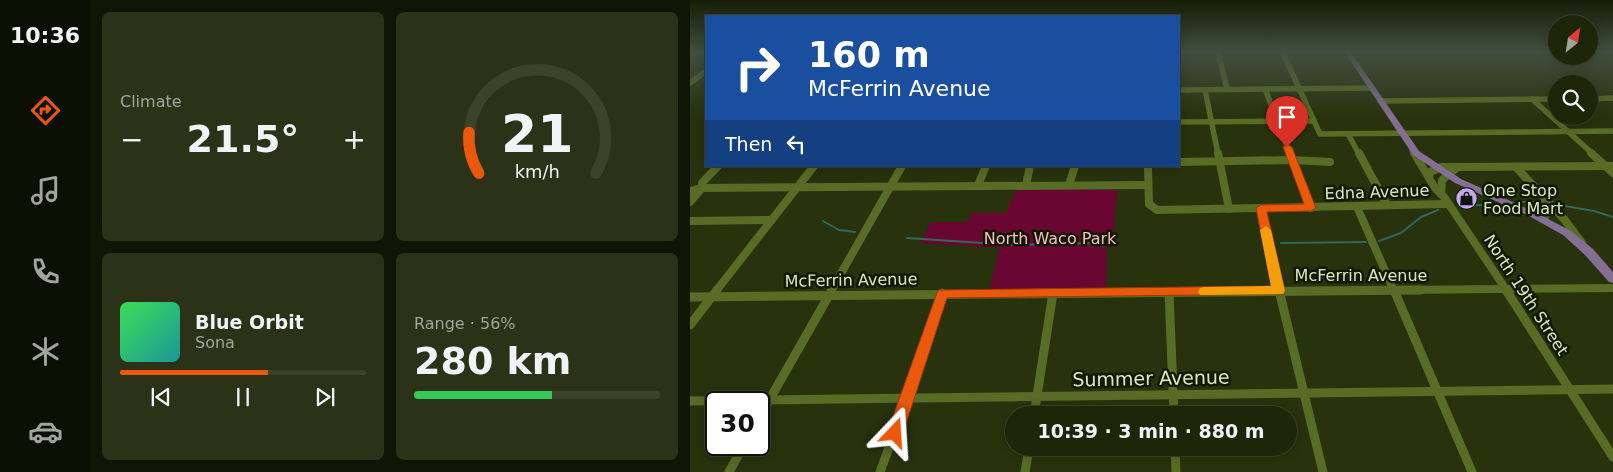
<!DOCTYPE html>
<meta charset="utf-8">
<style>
body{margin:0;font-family:"DejaVu Sans",sans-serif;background:#2b3218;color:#f1f3f6;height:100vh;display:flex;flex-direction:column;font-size:19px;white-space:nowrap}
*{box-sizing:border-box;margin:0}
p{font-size:16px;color:#a1a59c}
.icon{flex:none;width:28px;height:28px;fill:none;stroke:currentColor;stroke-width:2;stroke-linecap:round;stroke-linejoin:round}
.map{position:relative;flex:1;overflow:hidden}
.drawer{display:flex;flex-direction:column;gap:12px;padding:12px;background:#101506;width:600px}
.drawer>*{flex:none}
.hud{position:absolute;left:15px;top:15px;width:475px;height:152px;border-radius:0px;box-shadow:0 2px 12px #0003,0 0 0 1px #3c432b;background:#1a4fa0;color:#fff;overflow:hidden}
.needle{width:32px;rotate:30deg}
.buttons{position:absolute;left:858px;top:15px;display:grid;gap:10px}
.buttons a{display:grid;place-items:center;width:50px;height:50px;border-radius:50%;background:#1e260a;box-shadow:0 2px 12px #0003,0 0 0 1px #3c432b;font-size:25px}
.speed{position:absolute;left:15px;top:391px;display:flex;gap:10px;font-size:25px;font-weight:700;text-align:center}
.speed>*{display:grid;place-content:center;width:65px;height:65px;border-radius:50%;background:#1e260a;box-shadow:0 2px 12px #0003,0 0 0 1px #3c432b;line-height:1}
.speed .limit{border:2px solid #111;border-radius:8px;background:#fff;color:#111}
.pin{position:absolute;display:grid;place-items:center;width:42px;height:42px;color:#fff;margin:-51px -21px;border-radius:50% 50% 50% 0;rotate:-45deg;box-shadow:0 0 5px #0007}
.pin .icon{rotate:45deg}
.me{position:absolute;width:55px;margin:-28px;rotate:20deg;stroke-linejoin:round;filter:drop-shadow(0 0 4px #0008)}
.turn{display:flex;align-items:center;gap:18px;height:105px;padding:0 20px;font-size:22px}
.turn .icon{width:65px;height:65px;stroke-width:2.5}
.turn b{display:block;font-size:35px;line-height:42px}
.then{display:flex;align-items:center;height:48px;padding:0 20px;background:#0003;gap:10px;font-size:19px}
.big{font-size:38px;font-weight:600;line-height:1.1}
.drawer .card{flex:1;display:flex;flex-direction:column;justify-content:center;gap:8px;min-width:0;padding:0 18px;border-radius:8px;background:#2b3218}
.drawer .dial{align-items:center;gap:0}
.dial svg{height:130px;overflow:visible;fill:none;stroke:#3c432b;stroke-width:7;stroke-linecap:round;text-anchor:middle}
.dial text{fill:#f1f3f6;stroke:none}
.song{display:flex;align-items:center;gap:15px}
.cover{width:60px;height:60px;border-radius:8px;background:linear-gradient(135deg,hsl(130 70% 55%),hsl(180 70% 35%))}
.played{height:5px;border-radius:2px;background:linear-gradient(90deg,#ea580c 60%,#3c432b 60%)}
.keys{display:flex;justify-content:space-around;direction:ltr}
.heat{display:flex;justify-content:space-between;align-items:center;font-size:28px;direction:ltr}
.charge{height:8px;border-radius:4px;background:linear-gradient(90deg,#34c759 56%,#3c432b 0)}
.drawer .tiles{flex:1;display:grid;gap:12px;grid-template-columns:repeat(2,1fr)}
.trip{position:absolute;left:315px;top:406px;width:292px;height:50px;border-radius:25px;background:#1e260a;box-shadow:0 2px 12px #0003,0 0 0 1px #3c432b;font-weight:600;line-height:50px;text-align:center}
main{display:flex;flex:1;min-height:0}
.tab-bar{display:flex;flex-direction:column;width:90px;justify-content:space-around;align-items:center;background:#0c0f04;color:#a1a59c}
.tab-bar .icon{width:35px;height:35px}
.tab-bar .current{color:#ea580c}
.tab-bar b{font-size:22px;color:#f1f3f6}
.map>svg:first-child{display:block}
</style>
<main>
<nav class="tab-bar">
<b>10:36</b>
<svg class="icon current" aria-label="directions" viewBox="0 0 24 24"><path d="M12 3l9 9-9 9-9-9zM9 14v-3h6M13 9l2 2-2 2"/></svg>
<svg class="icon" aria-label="music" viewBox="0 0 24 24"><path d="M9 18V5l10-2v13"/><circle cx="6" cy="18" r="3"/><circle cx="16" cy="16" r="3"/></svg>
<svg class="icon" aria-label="phone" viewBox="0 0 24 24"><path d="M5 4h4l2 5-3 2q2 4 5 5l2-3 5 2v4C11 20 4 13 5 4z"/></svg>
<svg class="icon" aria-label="climate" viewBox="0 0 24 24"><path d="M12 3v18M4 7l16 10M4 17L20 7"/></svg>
<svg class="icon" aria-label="car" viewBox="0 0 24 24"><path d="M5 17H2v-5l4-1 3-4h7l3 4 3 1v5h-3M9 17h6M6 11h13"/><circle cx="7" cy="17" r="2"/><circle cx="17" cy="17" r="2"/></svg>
</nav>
<section class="drawer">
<div class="tiles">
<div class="card"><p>Climate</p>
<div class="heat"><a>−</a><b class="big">21.5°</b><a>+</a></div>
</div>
<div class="card dial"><svg viewBox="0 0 100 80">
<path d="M14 69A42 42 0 1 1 86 69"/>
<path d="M14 69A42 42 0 0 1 8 44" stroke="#ea580c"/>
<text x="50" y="56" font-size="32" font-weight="700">21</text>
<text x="50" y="72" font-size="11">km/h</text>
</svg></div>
<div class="card">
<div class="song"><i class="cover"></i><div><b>Blue Orbit</b><p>Sona</p></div></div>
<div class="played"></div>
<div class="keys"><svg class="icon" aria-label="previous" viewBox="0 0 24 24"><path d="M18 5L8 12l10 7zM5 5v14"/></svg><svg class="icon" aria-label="pause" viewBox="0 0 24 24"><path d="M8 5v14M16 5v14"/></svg><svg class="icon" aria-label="next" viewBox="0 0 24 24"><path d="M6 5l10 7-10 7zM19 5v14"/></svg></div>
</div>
<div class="card"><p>Range · 56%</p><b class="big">280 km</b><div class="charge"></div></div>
</div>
</section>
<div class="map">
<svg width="923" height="472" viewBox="0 0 923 472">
<rect width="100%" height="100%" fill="#28320d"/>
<!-- green -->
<path fill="#690631" d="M327,188L427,190L423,242H417L416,289L299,290L310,248L230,243L241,222H278L281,213H316Z"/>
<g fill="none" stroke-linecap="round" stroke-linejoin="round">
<!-- stream -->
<g stroke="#32665e" stroke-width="2">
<path d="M828,202H850"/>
<path d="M869,205L904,211L923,217"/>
<path d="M773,206L813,204"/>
<path d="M133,221L149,230L165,232"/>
<path d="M217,238L322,245L399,243L414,246"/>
<path d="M689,241L711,233L731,217L748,210"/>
<path d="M591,243L676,242"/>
</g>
<!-- minor-far2 -->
<g stroke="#596c26" stroke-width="5.5">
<path d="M528,51L537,89"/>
<path d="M592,51L630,134L923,131"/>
<path d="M0,53H16"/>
<path d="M0,83L16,71"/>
<path d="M575,89L600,154"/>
<path d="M489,90L681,88"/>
<path d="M515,90L528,154"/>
<path d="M842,99L903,154"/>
<path d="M899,99L923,98"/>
<path d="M690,101L866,99"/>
<path d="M489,122L624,121"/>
<path d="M658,134L669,154"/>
<path d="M722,150L725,154"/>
</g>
<!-- minor-far1 -->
<g stroke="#596c26" stroke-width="8">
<path d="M528,153L539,209"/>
<path d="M600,153L621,208"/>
<path d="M669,153L697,205"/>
<path d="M724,153L745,188L754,197L817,291"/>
<path d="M901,153L923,173"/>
<path d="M489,162L602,160L640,162"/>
<path d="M458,166L459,204L467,210L758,204"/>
<path d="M768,167L923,166"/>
<path d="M826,167L874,219L892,243"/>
<path d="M739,178L740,172L751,167H768L752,180L751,194"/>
<path d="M288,185L296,166"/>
<path d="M336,185L340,166"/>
<path d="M379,185L385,166"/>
<path d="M0,191L12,188L458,185"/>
<path d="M0,202L12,188V183L28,166"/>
<path d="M667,207L704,291"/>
<path d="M571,208L589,291"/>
<path d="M854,219L858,211L855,202"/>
<path d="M0,221L81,220"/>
<path d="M26,291L124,166"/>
<path d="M141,291L212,166"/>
<path d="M603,291L923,288"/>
</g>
<!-- minor -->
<g stroke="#596c26" stroke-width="9">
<path d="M589,290L633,472"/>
<path d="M704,290L782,472"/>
<path d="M816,290L923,457"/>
<path d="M479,292L484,415"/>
<path d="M0,297L731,290"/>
<path d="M0,325L27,290"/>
<path d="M0,401L923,389"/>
<path d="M344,415L363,293"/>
<path d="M69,418L142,290"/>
<path d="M485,448L486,472"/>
<path d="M39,472L54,445"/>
<path d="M190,472L217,399L252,293"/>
<path d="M335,472L339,448"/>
</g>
<!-- major -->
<path fill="#846e93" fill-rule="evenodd" d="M654,51H660L729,151L771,179L843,211L881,231L903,249L923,272V283L919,282L895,255L873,235L837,215L765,183L723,155Z"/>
</g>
<!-- sky -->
<linearGradient id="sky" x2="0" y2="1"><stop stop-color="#161c07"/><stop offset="0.44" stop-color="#424f40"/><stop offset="1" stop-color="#424f40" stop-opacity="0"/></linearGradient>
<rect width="923" height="117" fill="url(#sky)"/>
<!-- route -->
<path fill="#ea580c" stroke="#983908" d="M597,144L602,147L626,208L621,211L577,212L595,291L593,294L257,298L213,433L210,438L205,441L199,438L197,433L248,290L581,286L566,208L571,205L614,204L593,147Z"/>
<!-- slow -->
<path fill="#f59e0b" d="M576,226L581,230L595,291L593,294L510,295L508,292L510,288L514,287L581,286L570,230Z"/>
<!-- icons -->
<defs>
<symbol id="shop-disc" viewBox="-11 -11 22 22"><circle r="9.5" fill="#c5a6f0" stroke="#111900"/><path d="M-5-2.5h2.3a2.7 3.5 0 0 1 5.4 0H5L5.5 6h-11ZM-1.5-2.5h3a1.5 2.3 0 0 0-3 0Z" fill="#111"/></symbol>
</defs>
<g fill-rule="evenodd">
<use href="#shop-disc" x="764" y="186" width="25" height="25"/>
</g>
<g text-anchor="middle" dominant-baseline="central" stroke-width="5" stroke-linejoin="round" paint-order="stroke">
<!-- poi labels -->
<g font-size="16" fill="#dae7c3" stroke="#111900" text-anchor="start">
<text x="793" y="190">One Stop<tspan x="793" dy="18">Food Mart</tspan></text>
</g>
<!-- street labels -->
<g font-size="16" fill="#dae7c3" stroke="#111900">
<text transform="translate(687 192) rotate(-2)">Edna Avenue</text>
<text x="671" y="275">McFerrin Avenue</text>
<text transform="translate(161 280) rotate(-1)">McFerrin Avenue</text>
<text transform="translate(836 295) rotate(57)">North 19th Street</text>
</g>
<!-- park labels -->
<g font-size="16" fill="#f7bcca" stroke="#111900">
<text x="360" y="238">North Waco Park</text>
</g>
<!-- near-street labels -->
<g font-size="19" fill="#dae7c3" stroke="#111900">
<text transform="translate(461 378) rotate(-1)">Summer Avenue</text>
</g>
</g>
</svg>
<div class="buttons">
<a><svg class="needle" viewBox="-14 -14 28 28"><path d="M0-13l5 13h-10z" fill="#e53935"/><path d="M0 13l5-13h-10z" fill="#a1a59c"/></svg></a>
<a><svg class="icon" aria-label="search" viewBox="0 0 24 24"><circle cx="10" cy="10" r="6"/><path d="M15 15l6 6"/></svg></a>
</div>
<div class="speed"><div class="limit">30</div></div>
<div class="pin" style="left:597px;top:147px;background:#d93025"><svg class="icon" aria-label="arrive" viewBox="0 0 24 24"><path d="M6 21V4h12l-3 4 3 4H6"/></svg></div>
<svg class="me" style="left:205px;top:433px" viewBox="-20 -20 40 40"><path d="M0-17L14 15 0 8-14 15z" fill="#ea580c" stroke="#fff" stroke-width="4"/></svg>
<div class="trip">10:39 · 3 min · 880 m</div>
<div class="hud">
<div class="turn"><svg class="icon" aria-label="right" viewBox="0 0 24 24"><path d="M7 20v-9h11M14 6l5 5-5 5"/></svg><div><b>160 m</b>McFerrin Avenue</div></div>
<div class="then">Then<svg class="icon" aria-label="left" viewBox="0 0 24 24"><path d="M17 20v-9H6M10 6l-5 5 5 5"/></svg></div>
</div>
</div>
</main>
